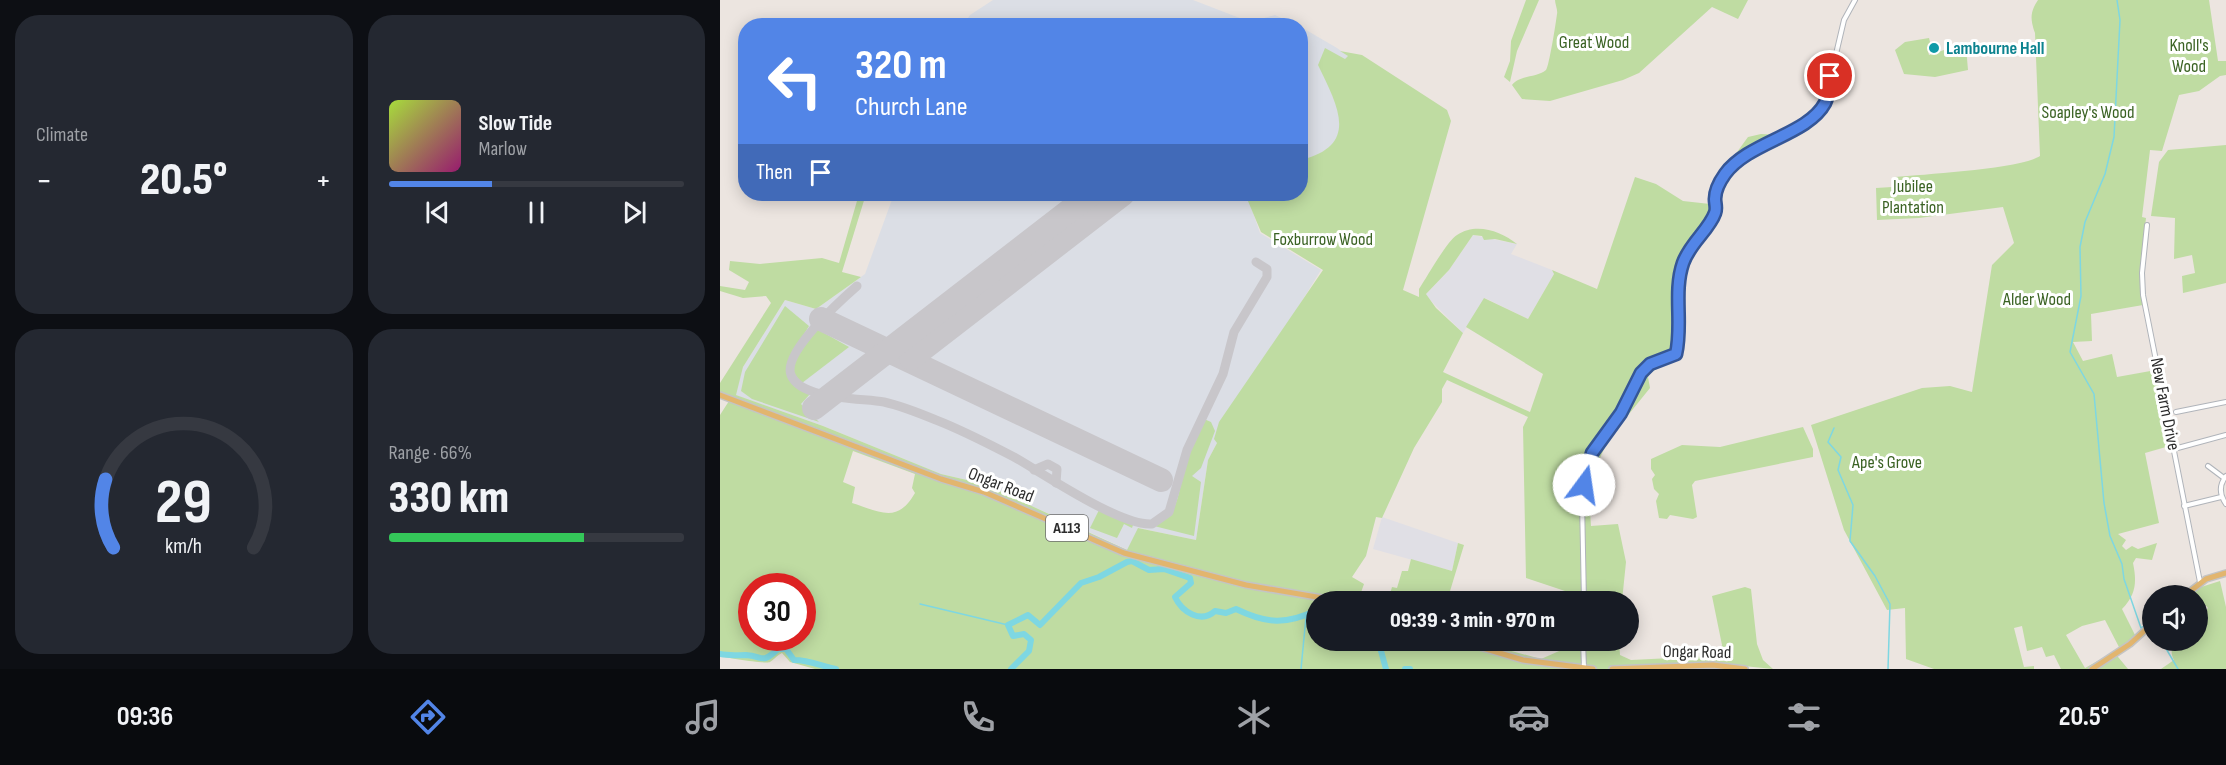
<!DOCTYPE html>
<meta charset="utf-8">
<style>
body{margin:0;font-family:"Sofia Sans Condensed",sans-serif;background:#242831;color:#f1f3f6;height:100vh;display:flex;flex-direction:column;font-size:22px;white-space:nowrap}
*{box-sizing:border-box;margin:0}
p{font-size:20px;color:#9ea1a6}
.icon{flex:none;width:33px;height:33px;fill:none;stroke:currentColor;stroke-width:2;stroke-linecap:round;stroke-linejoin:round}
.map{position:relative;flex:1;overflow:hidden}
.sheet{display:flex;flex-direction:column;gap:15px;padding:15px;background:#0d0f14;width:720px}
.sheet>*{flex:none}
.banner{position:absolute;left:18px;top:18px;width:570px;height:183px;border-radius:24px;box-shadow:0 3px 15px #0003;background:#5285e7;color:#fff;overflow:hidden}
.tools{position:absolute;left:1422px;top:585px;display:grid;gap:12px}
.tools a{display:grid;place-items:center;width:66px;height:66px;border-radius:50%;background:#171b24;box-shadow:0 3px 15px #0003;font-size:30px}
.speed{position:absolute;left:18px;top:573px;display:flex;gap:12px;font-size:30px;font-weight:700;text-align:center}
.speed>*{display:grid;place-content:center;width:78px;height:78px;border-radius:50%;background:#171b24;box-shadow:0 3px 15px #0003;line-height:1}
.speed .limit{border:9px solid #d22;background:#fff;color:#111}
.pin{position:absolute;display:grid;place-items:center;width:51px;height:51px;color:#fff;margin:-26px;border:3px solid #fff;border-radius:50%;box-shadow:0 2px 6px #0007}
.me{position:absolute;width:66px;margin:-33px;rotate:14deg;stroke-linejoin:round;filter:drop-shadow(0 0 4px #0008)}
.turn{display:flex;align-items:center;gap:21px;height:126px;padding:0 18px;font-size:27px}
.turn .icon{width:78px;height:78px;stroke-width:2.5}
.turn b{display:block;font-size:42px;line-height:51px}
.then{display:flex;align-items:center;height:57px;padding:0 18px;background:#0003;gap:12px;font-size:22px}
.big{font-size:45px;font-weight:800;line-height:1.1}
.sheet .widget{flex:1;display:flex;flex-direction:column;justify-content:center;gap:9px;min-width:0;padding:0 21px;border-radius:24px;background:#242831}
.sheet .dial{align-items:center;gap:0}
.dial svg{height:156px;overflow:visible;fill:none;stroke:#363941;stroke-width:7;stroke-linecap:round;text-anchor:middle}
.dial text{fill:#f1f3f6;stroke:none}
.song{display:flex;align-items:center;gap:18px}
.cover{width:72px;height:72px;border-radius:9px;background:linear-gradient(135deg,hsl(80 70% 55%),hsl(320 70% 35%))}
.played{height:6px;border-radius:3px;background:linear-gradient(90deg,#5285e7 35%,#363941 35%)}
.keys{display:flex;justify-content:space-around;direction:ltr}
.heat{display:flex;justify-content:space-between;align-items:center;font-size:33px;direction:ltr}
.charge{height:9px;border-radius:4px;background:linear-gradient(90deg,#34c759 66%,#363941 0)}
.sheet .tiles{flex:1;display:grid;gap:15px;grid-template-columns:repeat(2,1fr)}
.trip{position:absolute;left:586px;top:591px;width:333px;height:60px;border-radius:30px;background:#171b24;box-shadow:0 3px 15px #0003;font-weight:800;line-height:60px;text-align:center}
.tabs{display:flex;height:96px;justify-content:space-around;align-items:center;background:#090b0e;color:#9ea1a6}
.tabs .icon{width:42px;height:42px}
.tabs .current{color:#5285e7}
.tabs b{font-size:27px;color:#f1f3f6}
main{display:flex;flex:1;min-height:0}
.map>svg:first-child{display:block}
</style>
<main>
<section class="sheet">
<div class="tiles">
<div class="widget"><p>Climate</p>
<div class="heat"><a>−</a><b class="big">20.5°</b><a>+</a></div>
</div>
<div class="widget">
<div class="song"><i class="cover"></i><div><b>Slow Tide</b><p>Marlow</p></div></div>
<div class="played"></div>
<div class="keys"><svg class="icon" aria-label="previous" viewBox="0 0 24 24"><path d="M18 5L8 12l10 7zM5 5v14"/></svg><svg class="icon" aria-label="pause" viewBox="0 0 24 24"><path d="M8 5v14M16 5v14"/></svg><svg class="icon" aria-label="next" viewBox="0 0 24 24"><path d="M6 5l10 7-10 7zM19 5v14"/></svg></div>
</div>
<div class="widget dial"><svg viewBox="0 0 100 80">
<path d="M14 69A42 42 0 1 1 86 69"/>
<path d="M14 69A42 42 0 0 1 10 34" stroke="#5285e7"/>
<text x="50" y="56" font-size="32" font-weight="700">29</text>
<text x="50" y="72" font-size="11">km/h</text>
</svg></div>
<div class="widget"><p>Range · 66%</p><b class="big">330 km</b><div class="charge"></div></div>
</div>
</section>
<div class="map">
<svg width="1506" height="669" viewBox="0 0 1506 669">
<rect width="100%" height="100%" fill="#ece5e0"/>
<!-- industrial -->
<g fill="#e0dfe5">
<path d="M753,235L797,244L791,254L832,270L834,274L808,319L765,298L743,333L709,299L706,294L729,270Z"/>
<path d="M662,517L738,543L732,571L653,549Z"/>
</g>
<!-- airport -->
<g fill="#dbdee5">
<path d="M273,0H473L530,22L555,15L577,25H243L250,15Z"/>
<path d="M581,27L617,48L696,105L670,126L586,220L529,201L540,233L601,270L514,411L488,460L476,540L419,528L408,550L264,484L221,474L103,426L15,395L23,367L65,300L96,309L145,274L174,194H580Z"/>
</g>
<!-- green -->
<g fill="#bfdca2" fill-rule="evenodd">
<path d="M806,0H819L797,51L790,82L784,77L790,61L791,41Z"/>
<path d="M835,0H1028L1018,19L992,7L919,73L903,80L830,101L802,99L792,85C799,75 816,78 826,70C829,67 836,22 837,14C838,10 835,4 835,0Z"/>
<path d="M1318,0H1489L1498,61H1506V75L1500,76L1479,91L1459,95L1442,151L1430,150L1422,217L1426,218L1420,272L1423,305L1371,314L1372,341L1353,342L1363,361L1392,354L1397,377L1436,370L1453,445L1425,453L1439,523L1398,534L1406,540L1402,546L1406,550L1412,546L1418,549L1437,543L1432,560L1416,558L1413,563C1417,582 1416,595 1402,609L1416,637L1400,649L1385,620L1362,626L1346,635L1365,668L1394,652L1408,669H1341L1334,655L1326,657L1322,647L1307,651L1302,626L1294,628L1304,667L1314,666V669H1214L1186,659L1185,608L1167,610L1124,530L1091,425L1202,388L1230,386L1252,392L1272,265L1294,243L1283,207L1199,218L1157,220L1156,188L1172,187L1175,177C1205,174 1300,169 1320,156L1315,33C1310,19 1310,12 1318,0Z"/>
<path d="M1209,38L1211,46L1207,47L1209,55L1227,49L1231,53L1233,49L1246,47L1248,70L1215,77L1184,74L1175,50L1185,42Z"/>
<path d="M605,48L625,59L628,56L620,51L642,55L727,110L731,121L683,290L699,297V289C707,277 727,241 737,235C756,222 781,231 797,244L775,239L764,240L762,236L753,235L729,270L706,294L716,308L743,333L723,372L810,412L823,374L746,327L764,298L808,319L834,274L832,270L877,289L915,177L936,184L963,201L999,205C990,227 971,241 964,264C956,289 966,337 956,355C951,365 935,366 928,377L930,388L888,440L876,467L870,470L868,479L871,526L898,524L906,562L902,601H855L854,594L806,578L803,427L808,417L727,380L722,389V402L694,448L662,518L656,517L646,556L632,577L644,584L638,601L597,602V640L732,641L786,656L739,641H755L821,659L855,644V640L899,641L900,655L911,660L992,656L999,654L1002,645L992,596L1025,587L1031,589L1037,644L1043,660L1053,669L994,663L921,669H95L70,662L62,653C57,655 54,660 50,662C47,664 5,658 0,656V415L9,401L0,397V383L51,303L46,296L23,298L0,291V286L25,290L29,282L9,270L10,261L40,264L102,258L119,263L139,194H146L122,272L141,277L96,309L65,300L23,367L16,395L103,426L221,474L264,484L407,550L418,528L476,540L488,460L497,443L494,439L499,422L603,270L541,232L525,194H580L581,160C641,145 617,105 598,65ZM133,451L195,474L192,488L195,493C177,524 161,512 132,503L135,487L123,482ZM32,586H82V638H32Z"/>
<path d="M1041,134L1060,135L1033,147L1004,170L1028,137Z"/>
<path d="M1506,145V283L1463,293L1462,276L1475,273L1472,255L1454,259L1455,218L1431,216L1439,162L1448,150Z"/>
<path d="M65,306L89,326C74,352 49,377 90,394L81,404L99,422L32,399L21,391L25,372Z"/>
<path d="M97,329L129,347L82,383L73,373L74,360Z"/>
<path d="M484,419L491,422L495,431L481,468L472,476L481,482L474,536L434,526C463,514 458,483 467,458C472,444 479,432 484,419Z"/>
<path d="M1083,427L1093,449V457L975,481L972,485L977,517L973,519L950,515L947,519L939,518L936,501L939,494L934,489L932,479L935,475L931,469V459L962,445L1000,447Z"/>
<path d="M379,510L413,525L412,528L404,524L397,538L370,528Z"/>
<path d="M738,543L744,545L727,601H668L672,587L677,588L682,571H688L691,559L732,571Z"/>
<path d="M1500,581L1506,607V669H1441L1454,660C1450,653 1451,646 1457,641L1478,640V618L1488,608L1474,592L1478,588Z"/>
</g>
<g fill="none" stroke-linecap="round" stroke-linejoin="round">
<!-- stream -->
<g stroke="#7ed7e2" stroke-width="1.5">
<path d="M1397,0L1400,20L1394,137L1385,174L1365,222L1360,247L1361,296L1350,352L1374,394L1384,503L1390,536L1402,564L1404,579L1421,628L1426,625"/>
<path d="M1114,428L1108,442L1121,457L1118,470L1133,505L1130,541L1155,576L1170,604L1168,669"/>
<path d="M200,604L288,625"/>
<path d="M1441,640L1458,669"/>
<path d="M581,669L586,617"/>
</g>
<!-- river -->
<g stroke="#7ed7e2" stroke-width="6">
<path d="M658,640L666,669"/>
<path d="M0,654C9,656 17,655 26,655C44,656 41,665 58,649H66L74,660C88,660 102,666 116,669"/>
<path d="M291,669L309,651L311,640L304,634L293,636L288,625L308,615L320,625L361,583L379,577L407,562L412,561L429,570L444,569L470,578L471,583L455,597C462,612 481,624 495,611L506,613L516,609C547,624 566,625 597,610"/>
<path d="M685,669H690"/>
</g>
<!-- taxiway -->
<g stroke="#c8c6ca" stroke-width="9">
<path d="M137,286C121,300 62,353 71,375C81,400 141,398 164,402C182,406 199,413 216,420C242,430 269,444 294,457C324,474 400,526 432,524L449,512L467,450L503,374L514,332L547,277V269L536,262"/>
<path d="M314,470L328,464L337,469L336,483"/>
</g>
<!-- runway -->
<g stroke="#c8c6ca" stroke-width="24">
<path d="M101,319L441,480"/>
<path d="M191,358L403,194"/>
<path d="M94,408L371,194"/>
</g>
<defs>
<g id="minor">
<path d="M1427,225L1422,273L1423,295L1480,582"/>
<path d="M1456,412L1506,402"/>
<path d="M1454,449L1506,435"/>
<path d="M1488,466L1504,478"/>
<path d="M1506,476C1499,485 1499,494 1506,504"/>
<path d="M1464,506L1501,497"/>
<path d="M864,602L862,500L872,453L901,413L921,373L930,364L956,354L959,341L958,290L963,263L975,239L995,214V198L1001,181L1012,165L1035,149L1077,128L1104,105L1124,20L1135,0"/>
<path d="M863,640L864,668"/>
</g>
<g id="primary">
<path d="M0,395L221,479L264,492L404,553L526,585L626,602"/>
<path d="M1464,596L1486,579L1506,573"/>
<path d="M736,640L803,660L873,669"/>
<path d="M892,669L993,665L1025,669"/>
<path d="M1372,669L1410,644L1432,624"/>
</g>
</defs>
<!-- minor casing -->
<use href="#minor" stroke="#b0b4ba" stroke-width="6"/>
<!-- primary casing -->
<use href="#primary" stroke="#c4c4c4" stroke-width="8"/>
<!-- minor -->
<use href="#minor" stroke="#fff" stroke-width="4"/>
<!-- primary -->
<use href="#primary" stroke="#e2b56e" stroke-width="5"/>
</g>
<g fill="none" stroke-linecap="round" stroke-linejoin="round">
<defs>
<path id="route" d="M864,485L872,453L901,413L921,373L930,364L956,354C963,324 953,292 963,263C970,243 989,230 995,213C997,208 995,204 995,199C995,191 1000,181 1005,174C1028,142 1088,135 1105,103C1109,95 1109,84 1110,76"/>
</defs>
<!-- route casing -->
<use href="#route" stroke="#355696" stroke-width="15"/>
<!-- route -->
<use href="#route" stroke="#5285e7" stroke-width="10"/>
</g>
<!-- markers -->
<circle fill="#0f9aa8" stroke="#fff" stroke-width="2" cx="1214" cy="48" r="6"/>
<g text-anchor="middle" dominant-baseline="central" stroke-width="6" stroke-linejoin="round" paint-order="stroke">
<!-- shield labels -->
<rect fill="#fff" stroke="#6b6b6b" stroke-width="1.5" x="326" y="515" width="42" height="26" rx="4.5"/>
<g font-size="16" font-weight="bold" fill="#2c2c2c">
<text x="347" y="528">A113</text>
</g>
<!-- park labels -->
<g font-size="18" fill="#3a6223" stroke="#fff">
<text x="874" y="42">Great Wood</text>
<text x="1469" y="45">Knoll's<tspan x="1469" dy="21">Wood</tspan></text>
<text x="1368" y="112">Soapley's Wood</text>
<text x="1193" y="186">Jubilee<tspan x="1193" dy="21">Plantation</tspan></text>
<text x="603" y="239">Foxburrow Wood</text>
<text x="1317" y="299">Alder Wood</text>
<text x="1167" y="462">Ape's Grove</text>
</g>
<!-- culture labels -->
<g font-size="18" font-weight="bold" fill="#0d838f" stroke="#fff" text-anchor="start">
<text x="1226" y="48">Lambourne Hall</text>
</g>
<!-- street labels -->
<g font-size="18" fill="#2c2c2c" stroke="#fff">
<text transform="translate(1445 404) rotate(79)">New Farm Drive</text>
<text transform="translate(281 485) rotate(21)">Ongar Road</text>
<text transform="translate(977 652) rotate(1)">Ongar Road</text>
</g>
</g>
</svg>
<div class="tools">
<a><svg class="icon" aria-label="sound" viewBox="0 0 24 24"><path d="M4 9h4l5-4v14l-5-4H4zM17 9q2 3 0 6"/></svg></a>
</div>
<div class="speed"><div class="limit">30</div></div>
<div class="pin" style="left:1110px;top:76px;background:#d93025"><svg class="icon" aria-label="arrive" viewBox="0 0 24 24"><path d="M6 21V4h12l-3 4 3 4H6"/></svg></div>
<svg class="me" style="left:864px;top:485px" viewBox="-20 -20 40 40"><circle r="19" fill="#fff"/><path d="M0-13L10 11 0 6-10 11z" fill="#5285e7"/></svg>
<div class="trip">09:39 · 3 min · 970 m</div>
<div class="banner">
<div class="turn"><svg class="icon" aria-label="left" viewBox="0 0 24 24"><path d="M17 20v-9H6M10 6l-5 5 5 5"/></svg><div><b>320 m</b>Church Lane</div></div>
<div class="then">Then<svg class="icon" aria-label="arrive" viewBox="0 0 24 24"><path d="M6 21V4h12l-3 4 3 4H6"/></svg></div>
</div>
</div>
</main>
<nav class="tabs">
<b>09:36</b>
<svg class="icon current" aria-label="directions" viewBox="0 0 24 24"><path d="M12 3l9 9-9 9-9-9zM9 14v-3h6M13 9l2 2-2 2"/></svg>
<svg class="icon" aria-label="music" viewBox="0 0 24 24"><path d="M9 18V5l10-2v13"/><circle cx="6" cy="18" r="3"/><circle cx="16" cy="16" r="3"/></svg>
<svg class="icon" aria-label="phone" viewBox="0 0 24 24"><path d="M5 4h4l2 5-3 2q2 4 5 5l2-3 5 2v4C11 20 4 13 5 4z"/></svg>
<svg class="icon" aria-label="climate" viewBox="0 0 24 24"><path d="M12 3v18M4 7l16 10M4 17L20 7"/></svg>
<svg class="icon" aria-label="car" viewBox="0 0 24 24"><path d="M5 17H2v-5l4-1 3-4h7l3 4 3 1v5h-3M9 17h6M6 11h13"/><circle cx="7" cy="17" r="2"/><circle cx="17" cy="17" r="2"/></svg>
<svg class="icon" aria-label="filters" viewBox="0 0 24 24"><path d="M4 7h16M4 17h16"/><circle cx="9" cy="7" r="2"/><circle cx="15" cy="17" r="2"/></svg>
<b>20.5°</b>
</nav>
